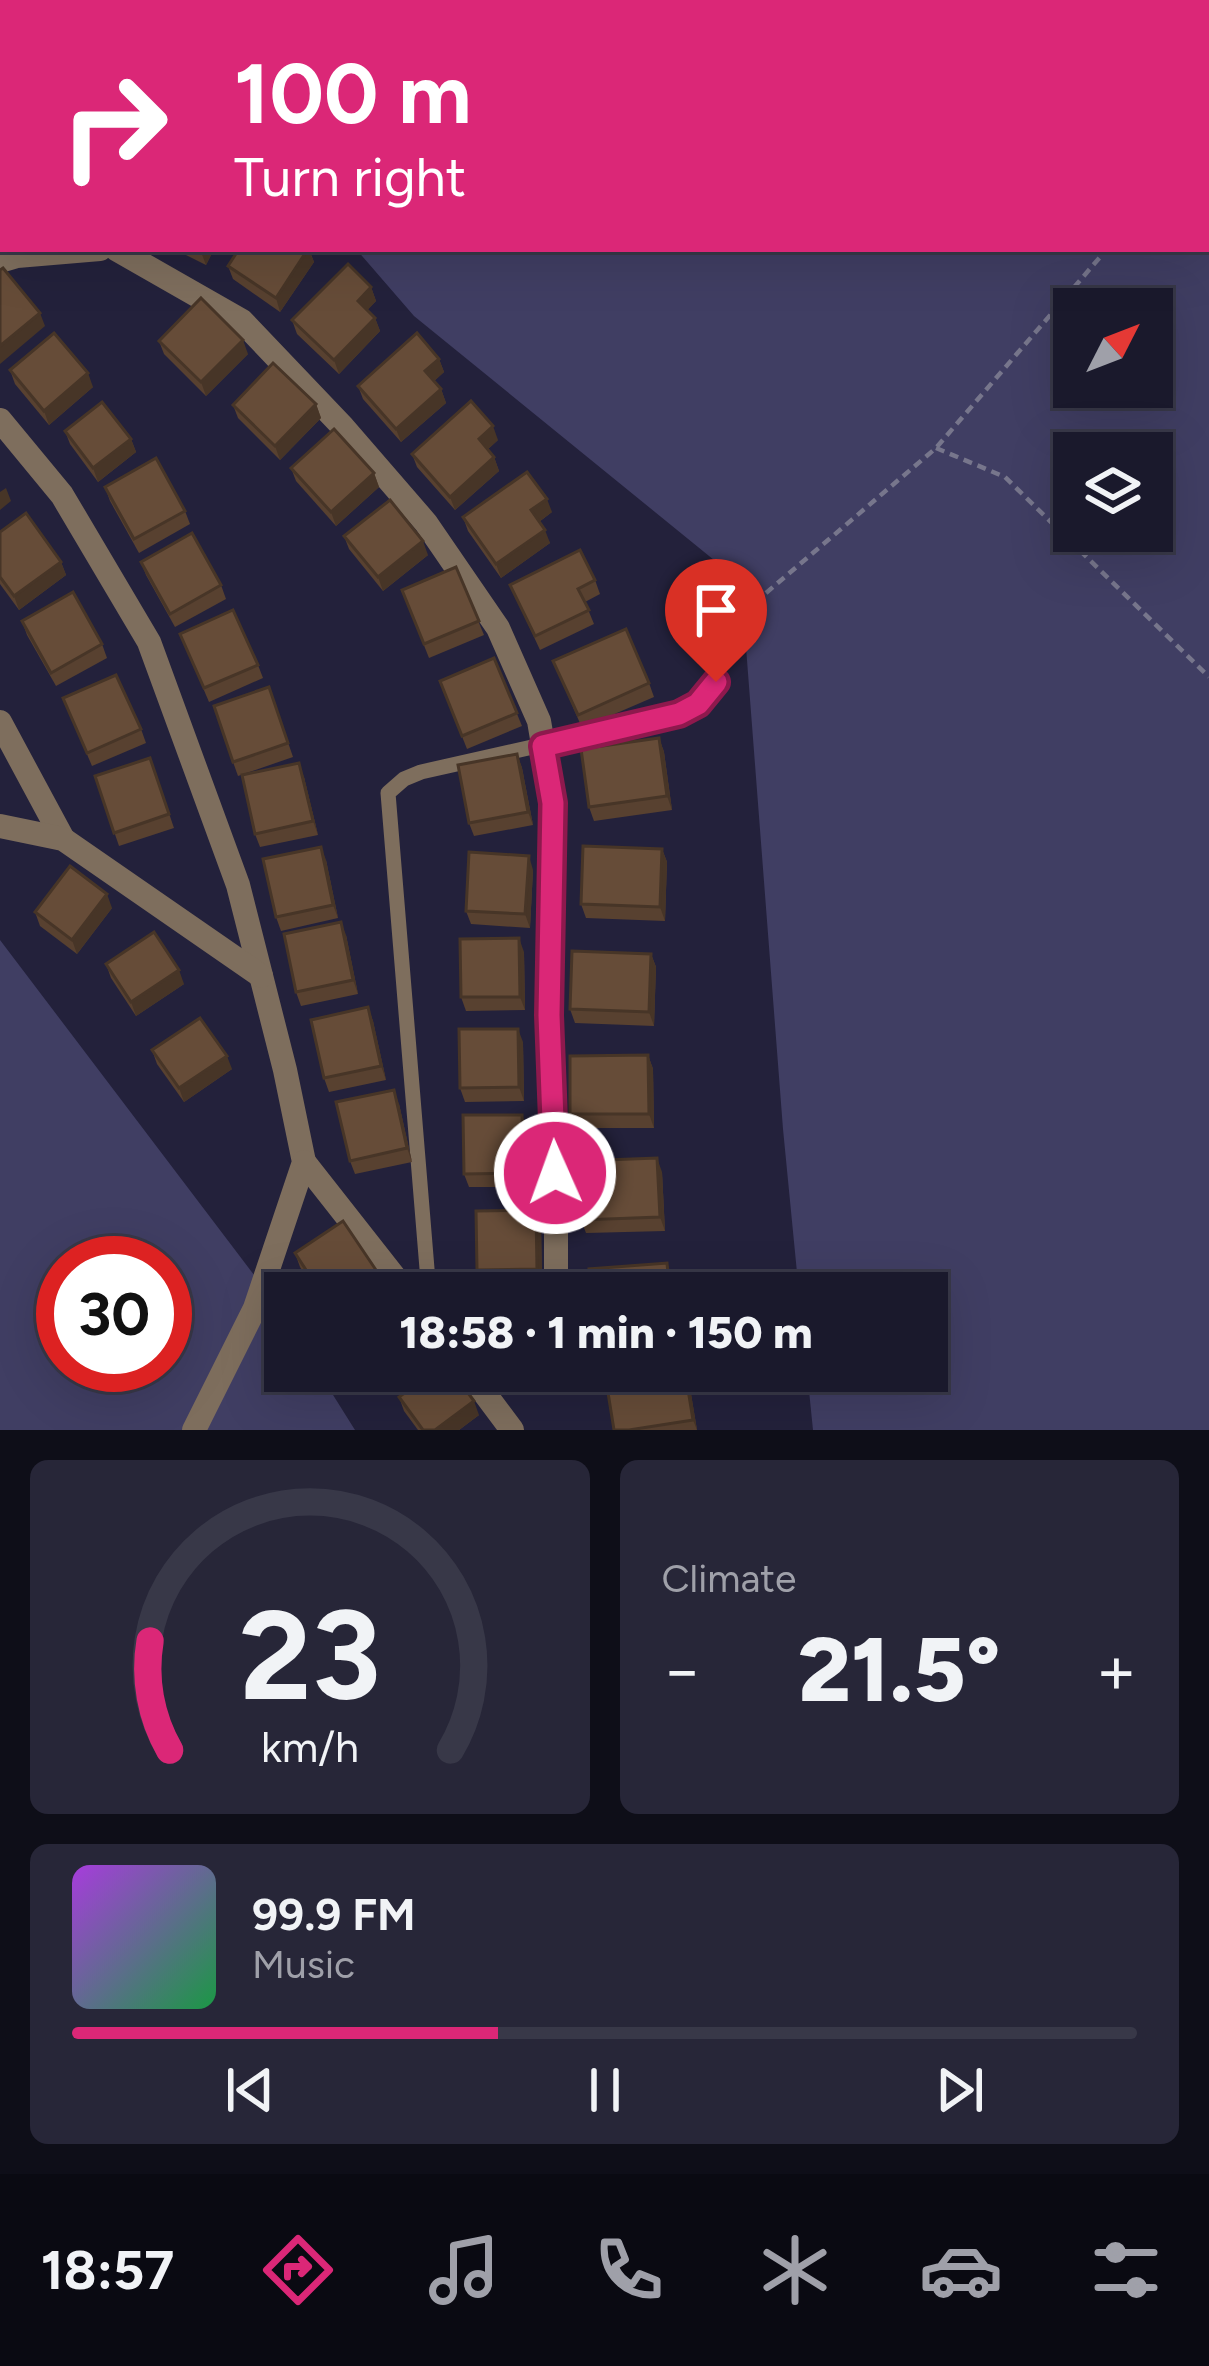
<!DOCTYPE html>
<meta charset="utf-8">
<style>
body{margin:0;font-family:Figtree,sans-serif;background:#272638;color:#f1f3f6;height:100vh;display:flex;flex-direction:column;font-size:45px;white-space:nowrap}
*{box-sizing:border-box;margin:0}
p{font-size:39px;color:#9fa0a9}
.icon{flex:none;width:66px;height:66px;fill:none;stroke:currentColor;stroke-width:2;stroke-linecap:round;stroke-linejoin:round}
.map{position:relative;height:1430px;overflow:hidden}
.sheet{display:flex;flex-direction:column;gap:30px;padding:30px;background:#0e0e18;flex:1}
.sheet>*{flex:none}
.top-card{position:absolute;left:0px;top:0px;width:1209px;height:252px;box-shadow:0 12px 48px #0002,0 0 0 3px #383848;background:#db2777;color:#fff;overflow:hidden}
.needle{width:78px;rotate:48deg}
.tools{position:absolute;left:1053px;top:288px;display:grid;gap:24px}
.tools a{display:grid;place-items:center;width:120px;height:120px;border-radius:0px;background:#1a192c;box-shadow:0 12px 48px #0002,0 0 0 3px #383848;font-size:60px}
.speed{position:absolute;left:36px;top:1236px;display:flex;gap:24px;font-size:60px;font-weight:700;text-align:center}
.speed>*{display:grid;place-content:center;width:156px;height:156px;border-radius:50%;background:#1a192c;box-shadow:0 12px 48px #0002,0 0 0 3px #383848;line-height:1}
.speed .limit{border:18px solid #d22;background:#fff;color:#111}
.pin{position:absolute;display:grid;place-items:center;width:102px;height:102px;color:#fff;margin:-123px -51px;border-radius:50% 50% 50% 0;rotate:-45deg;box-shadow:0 0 12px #0007}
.pin .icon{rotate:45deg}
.me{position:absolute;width:132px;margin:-66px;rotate:358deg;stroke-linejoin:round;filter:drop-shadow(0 0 9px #0008)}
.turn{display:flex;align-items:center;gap:42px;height:252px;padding:0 36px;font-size:54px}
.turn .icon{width:156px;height:156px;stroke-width:2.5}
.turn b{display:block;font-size:84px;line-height:102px}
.big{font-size:90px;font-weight:800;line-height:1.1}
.sheet .tile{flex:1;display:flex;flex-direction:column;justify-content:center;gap:18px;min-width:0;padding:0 42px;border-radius:18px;background:#272638}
.sheet .dial{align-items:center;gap:0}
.dial svg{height:312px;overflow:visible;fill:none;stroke:#383848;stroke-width:7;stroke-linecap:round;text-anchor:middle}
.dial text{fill:#f1f3f6;stroke:none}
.song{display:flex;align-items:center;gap:36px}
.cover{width:144px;height:144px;border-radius:18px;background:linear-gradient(135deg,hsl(280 70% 55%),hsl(140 70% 35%))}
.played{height:12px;border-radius:6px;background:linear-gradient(90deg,#db2777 40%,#383848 40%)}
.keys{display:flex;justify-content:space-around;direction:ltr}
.heat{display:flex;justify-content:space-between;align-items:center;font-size:66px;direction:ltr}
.sheet .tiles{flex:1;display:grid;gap:30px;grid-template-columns:1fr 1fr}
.tile:last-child{grid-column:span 2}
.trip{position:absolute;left:264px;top:1272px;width:684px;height:120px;border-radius:0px;background:#1a192c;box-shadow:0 12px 48px #0002,0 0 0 3px #383848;font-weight:800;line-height:120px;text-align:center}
.tab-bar{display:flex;height:192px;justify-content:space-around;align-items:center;background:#0a0a12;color:#9fa0a9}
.tab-bar .icon{width:84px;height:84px}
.tab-bar .on{color:#db2777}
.tab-bar b{font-size:54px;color:#f1f3f6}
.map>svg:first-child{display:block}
</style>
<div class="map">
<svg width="1209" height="1430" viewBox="0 0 1209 1430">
<rect width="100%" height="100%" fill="#23213b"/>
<!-- green -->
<g fill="#403e63" fill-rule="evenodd">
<path d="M0,0H1209V1430H813L807,1371H927V1293H799L783,1129L741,582L414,316L356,249H1206V3H3V70L0,72ZM1074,309H1152V387H1074ZM1074,453H1152V531H1074Z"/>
<path d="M0,940L273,1300L285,1319V1371H318L355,1430H0ZM63,1263H165V1365H63Z"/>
</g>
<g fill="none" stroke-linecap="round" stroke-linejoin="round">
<!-- path -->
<g stroke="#77768c" stroke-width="4.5" stroke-dasharray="9 6" stroke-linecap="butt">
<path d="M1206,137L1209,134"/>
<path d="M936,448L1005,477L1209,677"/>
<path d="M766,593L936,448L1107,249"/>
</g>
<!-- service -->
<path stroke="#7e6e5d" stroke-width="15" d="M429,1293L388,793L404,779L421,772L679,714C734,684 708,666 732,625C737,617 746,610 753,604"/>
<!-- minor -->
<g stroke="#7e6e5d" stroke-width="24">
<path d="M116,249L242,321L343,427L426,523L498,628L539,721L553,803L549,1015L556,1212V1293"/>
<path d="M0,261L17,256L100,249"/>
<path d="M0,420L62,495L149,642L238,885L285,1070L304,1162L255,1308L194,1430"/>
<path d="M0,722L63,839"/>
<path d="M0,826L63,839L261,976"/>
<path d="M304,1162L407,1293"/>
<path d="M468,1371L512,1430"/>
</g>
</g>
<!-- wall -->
<g fill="#584130">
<path d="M174,249H214L206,265Z"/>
<path d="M309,249L314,262L280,312L233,279L228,266Z"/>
<path d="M371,287L376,301L367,310L375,318L380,331L339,374L297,334L292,320Z"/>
<path d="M159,341L248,354L206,396L164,354Z"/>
<path d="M439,359L444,372L434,381L441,389L446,403L401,442L363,399L358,386Z"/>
<path d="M10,370L93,387L49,425L15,384Z"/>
<path d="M316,404L321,418L280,460L238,418L233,405Z"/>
<path d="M65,431L131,439L136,452L98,482L70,444Z"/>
<path d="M498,440L488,449L494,457L499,471L455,510L417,467L412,454Z"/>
<path d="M291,468L374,473L379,487L336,526L296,481Z"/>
<path d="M105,487L185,511L190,524L139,553L110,501Z"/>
<path d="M552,512L539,522L550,543L501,578L468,531L463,517Z"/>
<path d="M0,532L61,562L66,575L19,610L0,584Z"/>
<path d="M344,536L428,555L383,591L349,549Z"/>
<path d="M141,562L221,585L226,599L175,627L146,575Z"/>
<path d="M456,567L484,635L429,658L402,590Z"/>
<path d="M595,580L600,594L585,602L594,624L540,650L510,585Z"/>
<path d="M22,621L102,644L107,658L56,686L27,635Z"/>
<path d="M180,634L258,665L263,678L209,702Z"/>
<path d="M494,658L522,726L467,749L440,681Z"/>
<path d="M553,661L649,683L654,697L582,728Z"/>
<path d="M269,687L293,757L238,776L233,762Z"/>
<path d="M63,698L141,729L146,743L92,766Z"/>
<path d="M659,738L664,752L672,810L594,821L589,807Z"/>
<path d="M517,754L522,768L533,825L474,836L469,823Z"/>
<path d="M150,758L174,828L119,846L95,776Z"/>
<path d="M304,777L318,835L260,847L255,834Z"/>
<path d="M662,849L667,862L665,921L586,918L581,904Z"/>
<path d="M326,860L338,918L281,931L276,917Z"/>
<path d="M533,870L530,928L471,924L466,911Z"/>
<path d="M112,908L77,954L40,926L35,912Z"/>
<path d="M346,935L358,994L301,1006L296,992Z"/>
<path d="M524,952L525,1010L466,1011L461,997Z"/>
<path d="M651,954L656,967L654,1026L575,1023L570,1009Z"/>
<path d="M106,964L184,984L136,1016L111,978Z"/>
<path d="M368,1007L373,1021L386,1080L329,1092L324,1078Z"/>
<path d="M523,1042L524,1101L465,1102L460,1088Z"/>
<path d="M152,1050L232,1069L184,1102L157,1064Z"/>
<path d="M648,1055L653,1069L654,1128H575L570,1114Z"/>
<path d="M399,1104L412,1162L355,1174L350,1161Z"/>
<path d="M527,1128L529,1187H469L464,1174Z"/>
<path d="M662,1172L665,1231L586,1233L581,1220Z"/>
<path d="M536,1210L541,1224L542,1283H482L477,1270Z"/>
<path d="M295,1253L376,1270L381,1284L368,1293H317L300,1267Z"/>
<path d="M373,1371H420L389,1393Z"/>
<path d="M688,1376L697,1430H614Z"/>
<path d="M399,1397L479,1415L459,1430H418L404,1411Z"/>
</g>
<!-- shaded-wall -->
<g fill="#473527">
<path d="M202,249H214L206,265L201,252Z"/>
<path d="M308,249L314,262L280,312L276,298Z"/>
<path d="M371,287L376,301L363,315L358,301Z"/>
<path d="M40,313L45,326L0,364V346Z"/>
<path d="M375,318L380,331L339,374L334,360Z"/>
<path d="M243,340L248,354L206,396L201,382Z"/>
<path d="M439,359L444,372L430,385L425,371Z"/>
<path d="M88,373L93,387L49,425L44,411Z"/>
<path d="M441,389L446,403L401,442L396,429Z"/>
<path d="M316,404L321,418L280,460L275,446Z"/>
<path d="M493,426L498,440L484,453L479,439Z"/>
<path d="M131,439L136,452L98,482L93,468Z"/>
<path d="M494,457L499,471L455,510L450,497Z"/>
<path d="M374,473L379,487L336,526L331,512Z"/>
<path d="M6,488L11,501L0,510V492Z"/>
<path d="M547,499L552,512L536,524L531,510Z"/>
<path d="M545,530L550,543L501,578L496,564Z"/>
<path d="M423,541L428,555L383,591L378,577Z"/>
<path d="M61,562L66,575L19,610L14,596Z"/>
<path d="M659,738L664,752L672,810L667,796Z"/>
<path d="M517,754L522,768L533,825L528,812Z"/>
<path d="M299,763L304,777L318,835L313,821Z"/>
<path d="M321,847L326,860L338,918L333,905Z"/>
<path d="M662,849L667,862L665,921L660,907Z"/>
<path d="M529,856L533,870L530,928L525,914Z"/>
<path d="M107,894L112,908L77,954L72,940Z"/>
<path d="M341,922L346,935L358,994L353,980Z"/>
<path d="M519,938L524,952L525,1010L520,997Z"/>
<path d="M651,954L656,967L654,1026L649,1012Z"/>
<path d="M179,970L184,984L136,1016L131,1002Z"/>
<path d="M368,1007L373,1021L386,1080L381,1066Z"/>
<path d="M518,1029L523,1042L524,1101L519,1087Z"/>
<path d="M648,1055L653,1069L654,1128L649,1114Z"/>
<path d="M227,1056L232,1069L184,1102L179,1088Z"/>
<path d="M394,1090L399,1104L412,1162L407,1148Z"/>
<path d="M522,1115L527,1128L529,1187L524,1173Z"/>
<path d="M657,1158L662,1172L665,1231L660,1217Z"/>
<path d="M536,1210L541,1224L542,1283L537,1269Z"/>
<path d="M667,1263L672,1276L674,1293H670Z"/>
<path d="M376,1270L381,1284L368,1293H342Z"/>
<path d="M396,1371H420L389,1393L384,1379Z"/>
<path d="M685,1371L688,1376L697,1430L693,1420Z"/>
<path d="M474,1401L479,1415L459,1430H435Z"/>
</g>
<!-- building -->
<g fill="#664c38" stroke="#473527" stroke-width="3">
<path d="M3,147V228L0,229V148Z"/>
<path d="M239,249H308L276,298L228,266Z"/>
<path d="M348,264L371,287L358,301L375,318L334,360L292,320Z"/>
<path d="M3,268L40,313L0,346V270Z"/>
<path d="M201,298L243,340L201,382L159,341Z"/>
<path d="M54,333L88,373L44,411L10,370Z"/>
<path d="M417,333L439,359L425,371L441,389L396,429L358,386Z"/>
<path d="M273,363L316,404L275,446L233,405Z"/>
<path d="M471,401L493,426L479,439L494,457L450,497L412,454Z"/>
<path d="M102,402L131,439L93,468L65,431Z"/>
<path d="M334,429L374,473L331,512L291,468Z"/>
<path d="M156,458L185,511L134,539L105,487Z"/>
<path d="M527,472L547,499L531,510L545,530L496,564L463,517Z"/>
<path d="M390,500L423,541L378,577L344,536Z"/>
<path d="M26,513L61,562L14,596L0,577V532Z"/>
<path d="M192,533L221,585L170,614L141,562Z"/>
<path d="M580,550L595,580L578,589L589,610L535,636L510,585Z"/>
<path d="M456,567L479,621L424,644L402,590Z"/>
<path d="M73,592L102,644L51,673L22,621Z"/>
<path d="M233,610L258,665L204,688L180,634Z"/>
<path d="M626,629L649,683L578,715L553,661Z"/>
<path d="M494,658L517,713L462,736L440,681Z"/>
<path d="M116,675L141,729L87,753L63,698Z"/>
<path d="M269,687L288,743L233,762L214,706Z"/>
<path d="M659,738L667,796L589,807L581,749Z"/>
<path d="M517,754L528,812L469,823L458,765Z"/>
<path d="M150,758L169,814L114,833L95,776Z"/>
<path d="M299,763L313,821L255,834L242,775Z"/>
<path d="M583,846L662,849L660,907L581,904Z"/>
<path d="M321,847L333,905L276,917L263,859Z"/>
<path d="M469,852L529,856L525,914L466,911Z"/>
<path d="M70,866L107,894L72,940L35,912Z"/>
<path d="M341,922L353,980L296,992L284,934Z"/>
<path d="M154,932L179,970L131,1002L106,964Z"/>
<path d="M519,938L520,997H461L460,939Z"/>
<path d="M572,951L651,954L649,1012L570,1009Z"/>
<path d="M368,1007L381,1066L324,1078L311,1020Z"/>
<path d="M200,1018L227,1056L179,1088L152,1050Z"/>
<path d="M459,1029H518L519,1087L460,1088Z"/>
<path d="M648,1055L649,1114H570V1056Z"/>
<path d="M394,1090L407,1148L350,1161L336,1102Z"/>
<path d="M463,1115H522L524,1173L464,1174Z"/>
<path d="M657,1158L660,1217L581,1220L579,1161Z"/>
<path d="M536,1210L537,1269L477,1270L476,1211Z"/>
<path d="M343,1221L376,1270L342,1293H321L295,1253Z"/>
<path d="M667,1263L670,1293H591L589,1269Z"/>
<path d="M378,1371H396L384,1379Z"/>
<path d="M435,1371H452L474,1401L435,1430H423L399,1397Z"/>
<path d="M627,1371H685L693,1420L629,1430H614L605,1374Z"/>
</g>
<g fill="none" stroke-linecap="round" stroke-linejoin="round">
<defs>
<path id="route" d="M555,1173L549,1015L553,803L543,746L679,714L698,704L716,682"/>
</defs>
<!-- route casing -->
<use href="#route" stroke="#8e194d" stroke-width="30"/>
<!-- route -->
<use href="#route" stroke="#db2777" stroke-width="21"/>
</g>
</svg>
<div class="tools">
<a><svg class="needle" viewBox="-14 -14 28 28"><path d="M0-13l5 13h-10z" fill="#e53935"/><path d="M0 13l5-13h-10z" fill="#9fa0a9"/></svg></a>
<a><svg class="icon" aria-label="layers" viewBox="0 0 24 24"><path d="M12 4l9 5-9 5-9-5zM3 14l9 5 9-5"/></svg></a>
</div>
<div class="speed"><div class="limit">30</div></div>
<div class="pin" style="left:716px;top:682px;background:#d93025"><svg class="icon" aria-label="arrive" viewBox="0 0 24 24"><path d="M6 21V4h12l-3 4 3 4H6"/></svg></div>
<svg class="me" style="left:555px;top:1173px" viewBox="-20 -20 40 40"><circle r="17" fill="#db2777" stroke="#fff" stroke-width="3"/><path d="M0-11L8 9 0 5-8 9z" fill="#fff"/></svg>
<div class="trip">18:58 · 1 min · 150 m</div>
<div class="top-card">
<div class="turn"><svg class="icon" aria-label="right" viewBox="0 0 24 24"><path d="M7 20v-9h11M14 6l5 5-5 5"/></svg><div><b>100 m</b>Turn right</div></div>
</div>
</div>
<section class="sheet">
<div class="tiles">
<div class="tile dial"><svg viewBox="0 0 100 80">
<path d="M14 69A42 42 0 1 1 86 69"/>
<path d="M14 69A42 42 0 0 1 9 41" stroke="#db2777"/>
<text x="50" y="56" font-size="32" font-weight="700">23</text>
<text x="50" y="72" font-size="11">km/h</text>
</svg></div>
<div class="tile"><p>Climate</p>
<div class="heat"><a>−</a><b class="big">21.5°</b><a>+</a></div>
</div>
<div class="tile">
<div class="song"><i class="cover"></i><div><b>99.9 FM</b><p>Music</p></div></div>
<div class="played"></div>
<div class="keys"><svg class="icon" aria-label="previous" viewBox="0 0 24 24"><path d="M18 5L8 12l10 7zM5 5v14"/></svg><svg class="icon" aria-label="pause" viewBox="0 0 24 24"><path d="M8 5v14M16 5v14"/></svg><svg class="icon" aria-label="next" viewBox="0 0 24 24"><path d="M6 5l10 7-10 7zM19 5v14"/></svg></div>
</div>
</div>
</section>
<nav class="tab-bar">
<b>18:57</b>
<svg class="icon on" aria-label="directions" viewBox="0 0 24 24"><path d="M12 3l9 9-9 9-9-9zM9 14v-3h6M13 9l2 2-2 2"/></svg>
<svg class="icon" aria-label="music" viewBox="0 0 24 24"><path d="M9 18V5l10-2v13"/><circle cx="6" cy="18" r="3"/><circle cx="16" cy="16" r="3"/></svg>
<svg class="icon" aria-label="phone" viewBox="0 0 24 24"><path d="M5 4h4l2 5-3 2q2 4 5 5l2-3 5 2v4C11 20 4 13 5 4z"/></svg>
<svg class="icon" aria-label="climate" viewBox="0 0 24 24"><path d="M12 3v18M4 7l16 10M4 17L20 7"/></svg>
<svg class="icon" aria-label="car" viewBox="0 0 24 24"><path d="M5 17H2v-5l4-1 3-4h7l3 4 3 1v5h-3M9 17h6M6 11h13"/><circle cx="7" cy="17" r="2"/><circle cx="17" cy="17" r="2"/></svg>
<svg class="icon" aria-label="filters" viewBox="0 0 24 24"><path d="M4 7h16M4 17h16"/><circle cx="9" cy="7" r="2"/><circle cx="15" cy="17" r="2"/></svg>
</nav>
